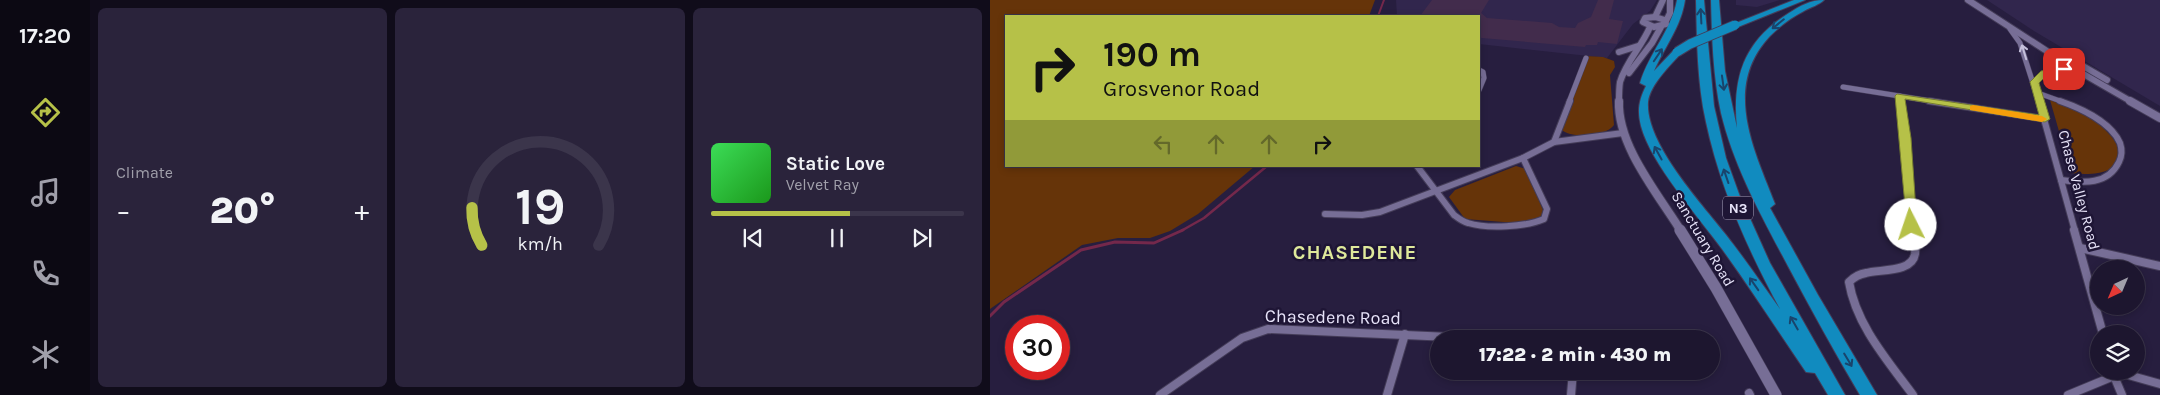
<!DOCTYPE html>
<meta charset="utf-8">
<style>
body{margin:0;font-family:Karla,sans-serif;background:#2a233b;color:#f1f3f6;height:100vh;display:flex;flex-direction:column;font-size:19px;white-space:nowrap}
*{box-sizing:border-box;margin:0}
p{font-size:16px;color:#a09faa}
.icon{flex:none;width:28px;height:28px;fill:none;stroke:currentColor;stroke-width:2;stroke-linecap:round;stroke-linejoin:round}
.map{position:relative;flex:1;overflow:hidden}
.panel{display:flex;flex-direction:column;gap:8px;padding:8px;background:#100c1a;width:900px}
.panel>*{flex:none}
.top-card{position:absolute;left:15px;top:15px;width:475px;height:152px;border-radius:0px;box-shadow:0 2px 8px #0003,0 0 0 1px #3b354b;background:#b6c148;color:#111;overflow:hidden}
.needle{width:32px;rotate:224deg}
.buttons{position:absolute;left:1100px;top:260px;display:grid;gap:10px}
.buttons a{display:grid;place-items:center;width:55px;height:55px;border-radius:50%;background:#1d162f;box-shadow:0 2px 8px #0003,0 0 0 1px #3b354b;font-size:25px}
.speed{position:absolute;left:15px;top:315px;display:flex;gap:10px;font-size:25px;font-weight:700;text-align:center}
.speed>*{display:grid;place-content:center;width:65px;height:65px;border-radius:50%;background:#1d162f;box-shadow:0 2px 8px #0003,0 0 0 1px #3b354b;line-height:1}
.speed .limit{border:8px solid #d22;background:#fff;color:#111}
.pin{position:absolute;display:grid;place-items:center;width:42px;height:42px;color:#fff;margin:-21px;border-radius:10px;box-shadow:0 2px 8px #0006}
.me{position:absolute;width:55px;margin:-28px;rotate:356deg;stroke-linejoin:round;filter:drop-shadow(0 0 4px #0008)}
.turn{display:flex;align-items:center;gap:18px;height:105px;padding:0 15px;font-size:22px}
.turn .icon{width:65px;height:65px;stroke-width:2.5}
.turn b{display:block;font-size:35px;line-height:42px}
.lanes{display:flex;align-items:center;height:48px;padding:0 15px;background:#0003;justify-content:center;gap:25px;direction:ltr}
.lanes .off{opacity:.35}
.big{font-size:38px;font-weight:800;line-height:1.1}
.panel .widget{flex:1;display:flex;flex-direction:column;justify-content:center;gap:8px;min-width:0;padding:0 18px;border-radius:8px;background:#2a233b}
.panel .dial{align-items:center;gap:0}
.dial svg{height:130px;overflow:visible;fill:none;stroke:#3b354b;stroke-width:7;stroke-linecap:round;text-anchor:middle}
.dial text{fill:#f1f3f6;stroke:none}
.song{display:flex;align-items:center;gap:15px}
.cover{width:60px;height:60px;border-radius:8px;background:linear-gradient(135deg,hsl(130 70% 55%),hsl(120 70% 35%))}
.played{height:5px;border-radius:2px;background:linear-gradient(90deg,#b6c148 55%,#3b354b 55%)}
.keys{display:flex;justify-content:space-around;direction:ltr}
.heat{display:flex;justify-content:space-between;align-items:center;font-size:28px;direction:ltr}
.panel .tiles{flex:1;display:grid;gap:8px;grid-template-columns:repeat(3,1fr)}
.trip{position:absolute;left:440px;top:330px;width:290px;height:50px;border-radius:25px;background:#1d162f;box-shadow:0 2px 8px #0003,0 0 0 1px #3b354b;font-weight:800;line-height:50px;text-align:center}
main{display:flex;flex:1;min-height:0}
.menu{display:flex;flex-direction:column;width:90px;justify-content:space-around;align-items:center;background:#0c0913;color:#a09faa}
.menu .icon{width:35px;height:35px}
.menu .selected{color:#b6c148}
.menu b{font-size:22px;color:#f1f3f6}
.map>svg:first-child{display:block}
</style>
<main>
<nav class="menu">
<b>17:20</b>
<svg class="icon selected" aria-label="directions" viewBox="0 0 24 24"><path d="M12 3l9 9-9 9-9-9zM9 14v-3h6M13 9l2 2-2 2"/></svg>
<svg class="icon" aria-label="music" viewBox="0 0 24 24"><path d="M9 18V5l10-2v13"/><circle cx="6" cy="18" r="3"/><circle cx="16" cy="16" r="3"/></svg>
<svg class="icon" aria-label="phone" viewBox="0 0 24 24"><path d="M5 4h4l2 5-3 2q2 4 5 5l2-3 5 2v4C11 20 4 13 5 4z"/></svg>
<svg class="icon" aria-label="climate" viewBox="0 0 24 24"><path d="M12 3v18M4 7l16 10M4 17L20 7"/></svg>
</nav>
<section class="panel">
<div class="tiles">
<div class="widget"><p>Climate</p>
<div class="heat"><a>−</a><b class="big">20°</b><a>+</a></div>
</div>
<div class="widget dial"><svg viewBox="0 0 100 80">
<path d="M14 69A42 42 0 1 1 86 69"/>
<path d="M14 69A42 42 0 0 1 8 46" stroke="#b6c148"/>
<text x="50" y="56" font-size="32" font-weight="700">19</text>
<text x="50" y="72" font-size="11">km/h</text>
</svg></div>
<div class="widget">
<div class="song"><i class="cover"></i><div><b>Static Love</b><p>Velvet Ray</p></div></div>
<div class="played"></div>
<div class="keys"><svg class="icon" aria-label="previous" viewBox="0 0 24 24"><path d="M18 5L8 12l10 7zM5 5v14"/></svg><svg class="icon" aria-label="pause" viewBox="0 0 24 24"><path d="M8 5v14M16 5v14"/></svg><svg class="icon" aria-label="next" viewBox="0 0 24 24"><path d="M6 5l10 7-10 7zM19 5v14"/></svg></div>
</div>
</div>
</section>
<div class="map">
<svg width="1170" height="395" viewBox="0 0 1170 395">
<rect width="100%" height="100%" fill="#271e3f"/>
<!-- built -->
<g fill="#31264d">
<path d="M406,0H667L660,11L643,24L617,58L489,44V16H407Z"/>
<path d="M746,0H790L767,7L746,5Z"/>
<path d="M997,0H1170V106L1044,31Z"/>
</g>
<!-- green -->
<g fill="#663409">
<path d="M0,0H385L379,16H16V166H265L208,214L180,231L160,238H128L92,245L0,309Z"/>
<path d="M596,56L613,57L624,61L625,67L620,75L624,125C617,136 581,139 572,130Z"/>
<path d="M1060,100C1076,106 1093,111 1106,122C1149,156 1129,179 1081,173Z"/>
<path d="M526,166L536,169L555,215L540,224L475,219L459,197L465,190Z"/>
</g>
<g fill="none" stroke-linecap="round" stroke-linejoin="round">
<!-- stream-far2 -->
<path stroke="#74284b" stroke-width="2" d="M388,16L394,0"/>
<!-- stream-far1 -->
<path stroke="#74284b" stroke-width="2.5" d="M191,231L214,218L277,166"/>
<!-- stream -->
<path stroke="#74284b" stroke-width="3" d="M0,316L14,302L91,250L125,242L164,243L193,230"/>
</g>
<!-- building -->
<path fill="#422c4c" d="M442,0H499L491,13L497,18L562,23L569,27L585,28L588,23L601,17L608,0H624L619,19L633,21L627,44L608,42L607,45H596L595,47L492,38L489,37V16H430Z"/>
<g fill="none" stroke-linecap="round" stroke-linejoin="round">
<defs>
<g id="minor-far2">
<path d="M1020,29L1030,43L1049,102"/>
<path d="M489,70L493,72L494,78L489,90"/>
<path d="M1044,82L1057,72L1083,68"/>
<path d="M853,87L947,102"/>
<path d="M1048,93L1073,102"/>
<path d="M910,96L911,102"/>
<path d="M579,102L596,58"/>
</g>
<g id="minor-far1">
<path d="M911,101L916,138L923,231"/>
<path d="M939,101L1055,119"/>
<path d="M1049,101L1085,231"/>
<path d="M1070,101C1090,108 1121,122 1130,143C1132,149 1132,156 1129,162C1118,185 1094,183 1071,180"/>
<path d="M564,142L580,101"/>
<path d="M427,166L464,215C468,218 473,222 478,223C497,229 536,227 554,219L557,209L533,158"/>
<path d="M335,214L372,215L390,212L533,158L564,142L633,133"/>
</g>
<g id="minor">
<path d="M1084,230L1113,334"/>
<path d="M1090,248L1170,266"/>
<path d="M1124,371L1170,384"/>
<path d="M1124,376L1132,395"/>
<path d="M759,393L760,395"/>
<path d="M170,395L252,338L278,329L505,339"/>
<path d="M397,395L415,334"/>
<path d="M581,395L583,371"/>
<path d="M923,395C898,361 866,325 859,282C864,277 869,274 876,273C890,269 922,273 925,254C926,246 924,237 923,230"/>
<path d="M1078,395L1124,376L1123,371"/>
</g>
<g id="tertiary-far2">
<path d="M978,0L1083,68L1142,102"/>
<path d="M665,17L675,20L676,24L664,27L653,22L655,18Z"/>
<path d="M665,17L673,0"/>
<path d="M676,21L680,13V0"/>
<path d="M629,52L648,46"/>
<path d="M1074,55L1117,80"/>
<path d="M639,73L662,43L671,27"/>
<path d="M629,102C629,96 629,88 630,82C636,62 652,46 660,27"/>
</g>
<g id="tertiary-far1">
<path d="M629,101C627,145 668,194 691,231"/>
<path d="M1140,101L1170,118"/>
</g>
<path id="tertiary" d="M690,230L726,288L786,395"/>
<g id="motorway">
<path d="M687,0H695C691,27 675,46 664,71L684,50H690L692,52C681,65 660,84 658,102C655,146 718,210 743,244C759,265 774,287 790,309C758,250 730,188 716,122C707,82 707,40 706,0H714L724,106L736,158L749,194L780,263L855,395H838L825,373L816,372C788,331 761,289 732,249C708,216 661,164 651,126C647,110 649,100 656,86L650,83C659,53 681,31 687,0Z"/>
<path d="M721,0H729L735,71L747,128C742,77 754,41 799,13C810,6 820,0 834,0C829,5 821,7 814,11C802,17 790,26 780,36C732,87 764,150 785,204L780,208L828,295L887,395H870C845,353 821,309 798,266C772,217 744,167 731,113C723,76 722,38 721,0Z"/>
<path d="M804,0H815L748,27L741,25Z"/>
</g>
</defs>
<!-- minor-far2 casing -->
<use href="#minor-far2" stroke="#443c58" stroke-width="6"/>
<!-- minor-far1 casing -->
<use href="#minor-far1" stroke="#443c58" stroke-width="8"/>
<!-- minor casing -->
<use href="#minor" stroke="#443c58" stroke-width="10"/>
<!-- tertiary-far2 casing -->
<use href="#tertiary-far2" stroke="#443c58" stroke-width="8"/>
<!-- tertiary-far1 casing -->
<use href="#tertiary-far1" stroke="#443c58" stroke-width="10"/>
<!-- tertiary casing -->
<use href="#tertiary" stroke="#443c58" stroke-width="12"/>
<!-- motorway casing -->
<use href="#motorway" stroke="#443c58" stroke-width="2"/>
<!-- minor-far2 -->
<use href="#minor-far2" stroke="#776e96" stroke-width="5"/>
<!-- minor-far1 -->
<use href="#minor-far1" stroke="#776e96" stroke-width="6"/>
<!-- minor -->
<use href="#minor" stroke="#776e96" stroke-width="8"/>
<!-- tertiary-far2 -->
<use href="#tertiary-far2" stroke="#776e96" stroke-width="6"/>
<!-- tertiary-far1 -->
<use href="#tertiary-far1" stroke="#776e96" stroke-width="8"/>
<!-- tertiary -->
<use href="#tertiary" stroke="#776e96" stroke-width="11"/>
<!-- motorway -->
<use href="#motorway" fill="#118bbf" fill-rule="evenodd"/>
<defs>
<path id="motorway-bridge" d="M687,52L700,44L745,25"/>
</defs>
<!-- motorway-bridge casing -->
<use href="#motorway-bridge" stroke="#443c58" stroke-width="11" stroke-linecap="butt"/>
<!-- motorway-bridge -->
<use href="#motorway-bridge" stroke="#118bbf" stroke-width="9"/>
</g>
<!-- one-way arrows -->
<defs><path id="oneway-shaft" d="M-6 0H5M1.5-3L5.5 0L1.5 3" fill="none" stroke-width="1.6" stroke-linecap="round" stroke-linejoin="round" transform="scale(1.25)"/></defs>
<g stroke="#19446c">
<use href="#oneway-shaft" transform="translate(711 16) rotate(-93)"/>
<use href="#oneway-shaft" transform="translate(788 24) rotate(141)"/>
<use href="#oneway-shaft" transform="translate(668 55) rotate(-56)"/>
<use href="#oneway-shaft" transform="translate(733 83) rotate(82)"/>
<use href="#oneway-shaft" transform="translate(668 153) rotate(-119)"/>
<use href="#oneway-shaft" transform="translate(736 176) rotate(-109)"/>
<use href="#oneway-shaft" transform="translate(764 284) rotate(-125)"/>
<use href="#oneway-shaft" transform="translate(804 323) rotate(-120)"/>
<use href="#oneway-shaft" transform="translate(858 360) rotate(59)"/>
</g>
<use stroke="#c5c0db" href="#oneway-shaft" transform="translate(1034 52) rotate(-107)"/>
<!-- route -->
<path fill="#b6c148" stroke="#767d2f" d="M1074,66L1078,69L1077,71L1057,75L1049,83L1060,119L1055,122L915,99L921,138L927,225L921,229L917,228L905,96L907,94L1049,115L1040,82L1051,71Z"/>
<!-- slow -->
<path fill="#f59e0b" d="M983,105L1052,116L1057,119L1052,122L980,110V106Z"/>
<g text-anchor="middle" dominant-baseline="central" stroke-width="5" stroke-linejoin="round" paint-order="stroke">
<!-- shield labels -->
<rect fill="#1e1535" stroke="#aba5be" stroke-width="1" x="733" y="196.5" width="30" height="23" rx="4"/>
<g font-size="14" font-weight="bold" fill="#e7e3f9">
<text x="748" y="208">N3</text>
</g>
<!-- street labels -->
<g font-size="15" fill="#e7e3f9" stroke="#1e1535">
<text transform="translate(1089 190) rotate(75)">Chase Valley Road</text>
<text transform="translate(713 239) rotate(59)">Sanctuary Road</text>
</g>
<!-- near-street labels -->
<g font-size="18" fill="#e7e3f9" stroke="#1e1535">
<text transform="translate(343 317) rotate(1)">Chasedene Road</text>
</g>
<!-- district labels -->
<g font-size="20" font-weight="bold" letter-spacing="1" fill="#dfe99b" stroke="#1e1535">
<text x="365" y="252">CHASEDENE</text>
</g>
</g>
</svg>
<div class="buttons">
<a><svg class="needle" viewBox="-14 -14 28 28"><path d="M0-13l5 13h-10z" fill="#e53935"/><path d="M0 13l5-13h-10z" fill="#a09faa"/></svg></a>
<a><svg class="icon" aria-label="layers" viewBox="0 0 24 24"><path d="M12 4l9 5-9 5-9-5zM3 14l9 5 9-5"/></svg></a>
</div>
<div class="speed"><div class="limit">30</div></div>
<div class="pin" style="left:1074px;top:69px;background:#d93025"><svg class="icon" aria-label="arrive" viewBox="0 0 24 24"><path d="M6 21V4h12l-3 4 3 4H6"/></svg></div>
<svg class="me" style="left:921px;top:225px" viewBox="-20 -20 40 40"><circle r="19" fill="#fff"/><path d="M0-13L10 11 0 6-10 11z" fill="#b6c148"/></svg>
<div class="trip">17:22 · 2 min · 430 m</div>
<div class="top-card">
<div class="turn"><svg class="icon" aria-label="right" viewBox="0 0 24 24"><path d="M7 20v-9h11M14 6l5 5-5 5"/></svg><div><b>190 m</b>Grosvenor Road</div></div>
<div class="lanes"><svg class="icon off" aria-label="left" viewBox="0 0 24 24"><path d="M17 20v-9H6M10 6l-5 5 5 5"/></svg><svg class="icon off" aria-label="ahead" viewBox="0 0 24 24"><path d="M12 20V5M6 11l6-6 6 6"/></svg><svg class="icon off" aria-label="ahead" viewBox="0 0 24 24"><path d="M12 20V5M6 11l6-6 6 6"/></svg><svg class="icon" aria-label="right" viewBox="0 0 24 24"><path d="M7 20v-9h11M14 6l5 5-5 5"/></svg></div>
</div>
</div>
</main>
